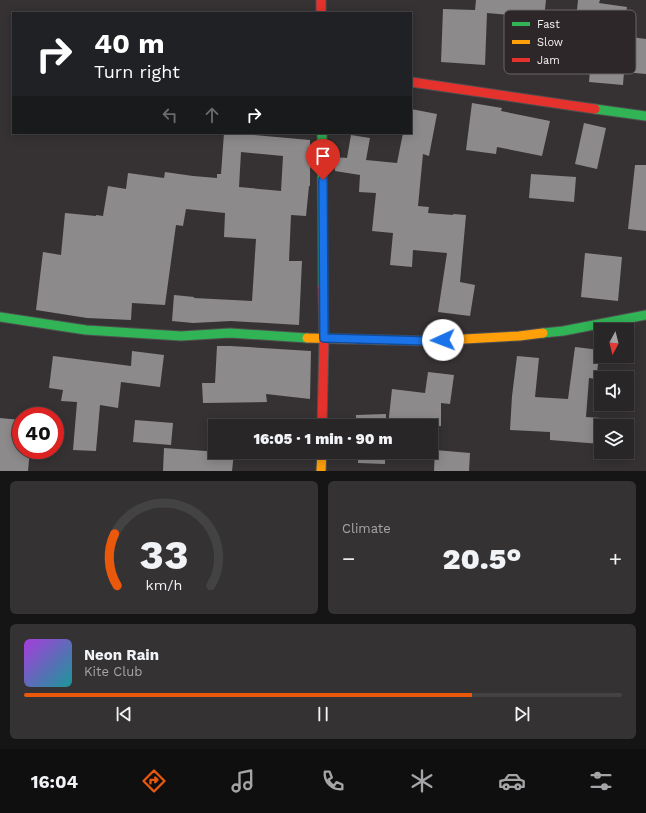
<!DOCTYPE html>
<meta charset="utf-8">
<style>
body{margin:0;font-family:"Work Sans",sans-serif;background:#343233;color:#f1f3f6;height:100vh;display:flex;flex-direction:column;font-size:15px;white-space:nowrap}
*{box-sizing:border-box;margin:0}
p{font-size:13px;color:#a5a5a7}
.icon{flex:none;width:22px;height:22px;fill:none;stroke:currentColor;stroke-width:2;stroke-linecap:round;stroke-linejoin:round}
.map{position:relative;height:471px;overflow:hidden}
.details{display:flex;flex-direction:column;gap:10px;padding:10px;background:#161515;flex:1}
.details>*{flex:none}
.guide{position:absolute;left:12px;top:12px;width:400px;height:122px;border-radius:0px;box-shadow:0 2px 10px #0003,0 0 0 1px #444344;background:#202124;color:#fff;overflow:hidden}
.needle{width:26px;rotate:187deg}
.fabs{position:absolute;left:594px;top:323px;display:grid;gap:8px}
.fabs a{display:grid;place-items:center;width:40px;height:40px;border-radius:0px;background:#282627;box-shadow:0 2px 10px #0003,0 0 0 1px #444344;font-size:20px}
.speed{position:absolute;left:12px;top:407px;display:flex;gap:8px;font-size:20px;font-weight:700;text-align:center}
.speed>*{display:grid;place-content:center;width:52px;height:52px;border-radius:50%;background:#282627;box-shadow:0 2px 10px #0003,0 0 0 1px #444344;line-height:1}
.speed .limit{border:6px solid #d22;background:#fff;color:#111}
.pin{position:absolute;display:grid;place-items:center;width:34px;height:34px;color:#fff;margin:-41px -17px;border-radius:50% 50% 50% 0;rotate:-45deg;box-shadow:0 0 4px #0007}
.pin .icon{rotate:45deg}
.me{position:absolute;width:44px;margin:-22px;rotate:268deg;stroke-linejoin:round;filter:drop-shadow(0 0 3px #0008)}
.turn{display:flex;align-items:center;gap:14px;height:84px;padding:0 16px;font-size:18px}
.turn .icon{width:52px;height:52px;stroke-width:2.5}
.turn b{display:block;font-size:28px;line-height:34px}
.lanes{display:flex;align-items:center;height:38px;padding:0 16px;background:#0003;justify-content:center;gap:20px;direction:ltr}
.lanes .off{opacity:.35}
.big{font-size:30px;font-weight:800;line-height:1.1}
.details .widget{flex:1;display:flex;flex-direction:column;justify-content:center;gap:6px;min-width:0;padding:0 14px;border-radius:6px;background:#343233}
.details .dial{align-items:center;gap:0}
.dial svg{height:104px;overflow:visible;fill:none;stroke:#444344;stroke-width:7;stroke-linecap:round;text-anchor:middle}
.dial text{fill:#f1f3f6;stroke:none}
.song{display:flex;align-items:center;gap:12px}
.cover{width:48px;height:48px;border-radius:6px;background:linear-gradient(135deg,hsl(280 70% 55%),hsl(180 70% 35%))}
.played{height:4px;border-radius:2px;background:linear-gradient(90deg,#ea580c 75%,#444344 75%)}
.keys{display:flex;justify-content:space-around;direction:ltr}
.heat{display:flex;justify-content:space-between;align-items:center;font-size:22px;direction:ltr}
.details .tiles{flex:1;display:grid;gap:10px;grid-template-columns:1fr 1fr}
.widget:last-child{grid-column:span 2}
.trip{position:absolute;left:208px;top:419px;width:230px;height:40px;border-radius:0px;background:#282627;box-shadow:0 2px 10px #0003,0 0 0 1px #444344;font-weight:800;line-height:40px;text-align:center}
.tabs{display:flex;height:64px;justify-content:space-around;align-items:center;background:#100f10;color:#a5a5a7}
.tabs .icon{width:28px;height:28px}
.tabs .selected{color:#ea580c}
.tabs b{font-size:18px;color:#f1f3f6}
.map>svg:first-child{display:block}
</style>
<div class="map">
<svg width="646" height="471" viewBox="0 0 646 471">
<rect width="100%" height="100%" fill="#363234"/>
<!-- building -->
<g fill="#8d8a8b" fill-rule="evenodd">
<path d="M476,0H546L544,18L487,13L485,65L441,62L443,9L475,10Z"/>
<path d="M578,0H600L599,3L627,7L623,36L646,39V74L624,72L623,85L589,82L591,59L572,58Z"/>
<path d="M472,103L502,108L501,111L550,121L542,156L497,147L496,154L466,150Z"/>
<path d="M411,109L437,114L429,156L423,154L418,206L429,207L428,213L453,215V214L466,215L460,282L475,285L470,316L438,312L447,253L413,250L412,267L390,265L393,233L372,231L376,193L359,192L360,175L335,171V157L347,158L351,135L370,138L366,160L397,163L403,133H411Z"/>
<path d="M584,123L606,128L597,169L575,164Z"/>
<path d="M224,133H233L310,140V186H309L306,216L291,215L289,261H302L299,325L231,321L193,323L172,321L174,295L194,297V298L252,301L256,239L224,237L225,213L186,209L183,226L176,225L165,305L132,303L131,320L87,318L36,310L43,252L61,255L65,213L96,216V215L103,216L108,186L126,189L128,173L164,178L165,172L193,176L217,178V174H221ZM241,152L283,156L281,191L239,187Z"/>
<path d="M635,165H646V231L628,229Z"/>
<path d="M531,174L576,177L574,202L529,198Z"/>
<path d="M585,253L622,257L618,301L581,297Z"/>
<path d="M217,346H230L311,351L310,399L266,394L267,402L203,403L202,383H215Z"/>
<path d="M575,347L600,350L596,379L589,378L586,417L601,418V444L550,440V432L510,430L512,396L517,356L539,358L535,397L568,399Z"/>
<path d="M132,351L164,355L160,387L121,382L118,408L100,405L96,451L73,450L77,402L61,401L63,390L49,388L53,356L131,366Z"/>
<path d="M428,372L454,375L450,404L441,403V426H388L392,389L425,393Z"/>
<path d="M386,414V426H356V415Z"/>
<path d="M0,418L21,420V450H30L28,471H0Z"/>
<path d="M135,420L173,423L171,445L133,442Z"/>
<path d="M164,448L234,453L232,471H163Z"/>
<path d="M435,450L470,453L469,471H434Z"/>
<path d="M358,452H385V464L358,463Z"/>
</g>
<g fill="none" stroke-linecap="round" stroke-linejoin="round">
<defs>
<g id="fast">
<path d="M595,109L646,116"/>
<path d="M322,133L323,286"/>
<path d="M0,317L86,330L181,336L230,333L307,338"/>
<path d="M543,333L563,331L646,315"/>
</g>
<g id="slow">
<path d="M307,338L428,341L519,336L543,333"/>
<path d="M321,471L322,452"/>
</g>
<g id="jam">
<path d="M321,0V13"/>
<path d="M411,82L595,109"/>
<path d="M322,426L324,339L323,286"/>
</g>
</defs>
<!-- fast casing -->
<use href="#fast" stroke="#504e4f" stroke-width="11"/>
<!-- slow casing -->
<use href="#slow" stroke="#504e4f" stroke-width="11"/>
<!-- jam casing -->
<use href="#jam" stroke="#504e4f" stroke-width="11"/>
<!-- fast -->
<use href="#fast" stroke="#30b455" stroke-width="9"/>
<!-- slow -->
<use href="#slow" stroke="#ff9f0a" stroke-width="9"/>
<!-- jam -->
<use href="#jam" stroke="#e5322d" stroke-width="9"/>
</g>
<g fill="none" stroke-linecap="round" stroke-linejoin="round">
<defs>
<path id="route" d="M323,180L324,338L428,341L443,340"/>
</defs>
<!-- route casing -->
<use href="#route" stroke="#114b97" stroke-width="10"/>
<!-- route -->
<use href="#route" stroke="#1a73e8" stroke-width="7"/>
</g>
<!-- legend -->
<rect x="504" y="10" width="132" height="64" rx="6" fill="#2e2729" stroke="#6a6466" stroke-width="1"/>
<rect x="512" y="22" width="18" height="4" fill="#30b455"/>
<rect x="512" y="40" width="18" height="4" fill="#ff9f0a"/>
<rect x="512" y="58" width="18" height="4" fill="#e5322d"/>
<g font-size="11" fill="#f7f2f3">
<text x="537" y="28">Fast</text>
<text x="537" y="46">Slow</text>
<text x="537" y="64">Jam</text>
</g>
</svg>
<div class="fabs">
<a><svg class="needle" viewBox="-14 -14 28 28"><path d="M0-13l5 13h-10z" fill="#e53935"/><path d="M0 13l5-13h-10z" fill="#a5a5a7"/></svg></a>
<a><svg class="icon" aria-label="sound" viewBox="0 0 24 24"><path d="M4 9h4l5-4v14l-5-4H4zM17 9q2 3 0 6"/></svg></a>
<a><svg class="icon" aria-label="layers" viewBox="0 0 24 24"><path d="M12 4l9 5-9 5-9-5zM3 14l9 5 9-5"/></svg></a>
</div>
<div class="speed"><div class="limit">40</div></div>
<div class="pin" style="left:323px;top:180px;background:#d93025"><svg class="icon" aria-label="arrive" viewBox="0 0 24 24"><path d="M6 21V4h12l-3 4 3 4H6"/></svg></div>
<svg class="me" style="left:443px;top:340px" viewBox="-20 -20 40 40"><circle r="19" fill="#fff"/><path d="M0-13L10 11 0 6-10 11z" fill="#1a73e8"/></svg>
<div class="trip">16:05 · 1 min · 90 m</div>
<div class="guide">
<div class="turn"><svg class="icon" aria-label="right" viewBox="0 0 24 24"><path d="M7 20v-9h11M14 6l5 5-5 5"/></svg><div><b>40 m</b>Turn right</div></div>
<div class="lanes"><svg class="icon off" aria-label="left" viewBox="0 0 24 24"><path d="M17 20v-9H6M10 6l-5 5 5 5"/></svg><svg class="icon off" aria-label="ahead" viewBox="0 0 24 24"><path d="M12 20V5M6 11l6-6 6 6"/></svg><svg class="icon" aria-label="right" viewBox="0 0 24 24"><path d="M7 20v-9h11M14 6l5 5-5 5"/></svg></div>
</div>
</div>
<section class="details">
<div class="tiles">
<div class="widget dial"><svg viewBox="0 0 100 80">
<path d="M14 69A42 42 0 1 1 86 69"/>
<path d="M14 69A42 42 0 0 1 12 29" stroke="#ea580c"/>
<text x="50" y="56" font-size="32" font-weight="700">33</text>
<text x="50" y="72" font-size="11">km/h</text>
</svg></div>
<div class="widget"><p>Climate</p>
<div class="heat"><a>−</a><b class="big">20.5°</b><a>+</a></div>
</div>
<div class="widget">
<div class="song"><i class="cover"></i><div><b>Neon Rain</b><p>Kite Club</p></div></div>
<div class="played"></div>
<div class="keys"><svg class="icon" aria-label="previous" viewBox="0 0 24 24"><path d="M18 5L8 12l10 7zM5 5v14"/></svg><svg class="icon" aria-label="pause" viewBox="0 0 24 24"><path d="M8 5v14M16 5v14"/></svg><svg class="icon" aria-label="next" viewBox="0 0 24 24"><path d="M6 5l10 7-10 7zM19 5v14"/></svg></div>
</div>
</div>
</section>
<nav class="tabs">
<b>16:04</b>
<svg class="icon selected" aria-label="directions" viewBox="0 0 24 24"><path d="M12 3l9 9-9 9-9-9zM9 14v-3h6M13 9l2 2-2 2"/></svg>
<svg class="icon" aria-label="music" viewBox="0 0 24 24"><path d="M9 18V5l10-2v13"/><circle cx="6" cy="18" r="3"/><circle cx="16" cy="16" r="3"/></svg>
<svg class="icon" aria-label="phone" viewBox="0 0 24 24"><path d="M5 4h4l2 5-3 2q2 4 5 5l2-3 5 2v4C11 20 4 13 5 4z"/></svg>
<svg class="icon" aria-label="climate" viewBox="0 0 24 24"><path d="M12 3v18M4 7l16 10M4 17L20 7"/></svg>
<svg class="icon" aria-label="car" viewBox="0 0 24 24"><path d="M5 17H2v-5l4-1 3-4h7l3 4 3 1v5h-3M9 17h6M6 11h13"/><circle cx="7" cy="17" r="2"/><circle cx="17" cy="17" r="2"/></svg>
<svg class="icon" aria-label="filters" viewBox="0 0 24 24"><path d="M4 7h16M4 17h16"/><circle cx="9" cy="7" r="2"/><circle cx="15" cy="17" r="2"/></svg>
</nav>
